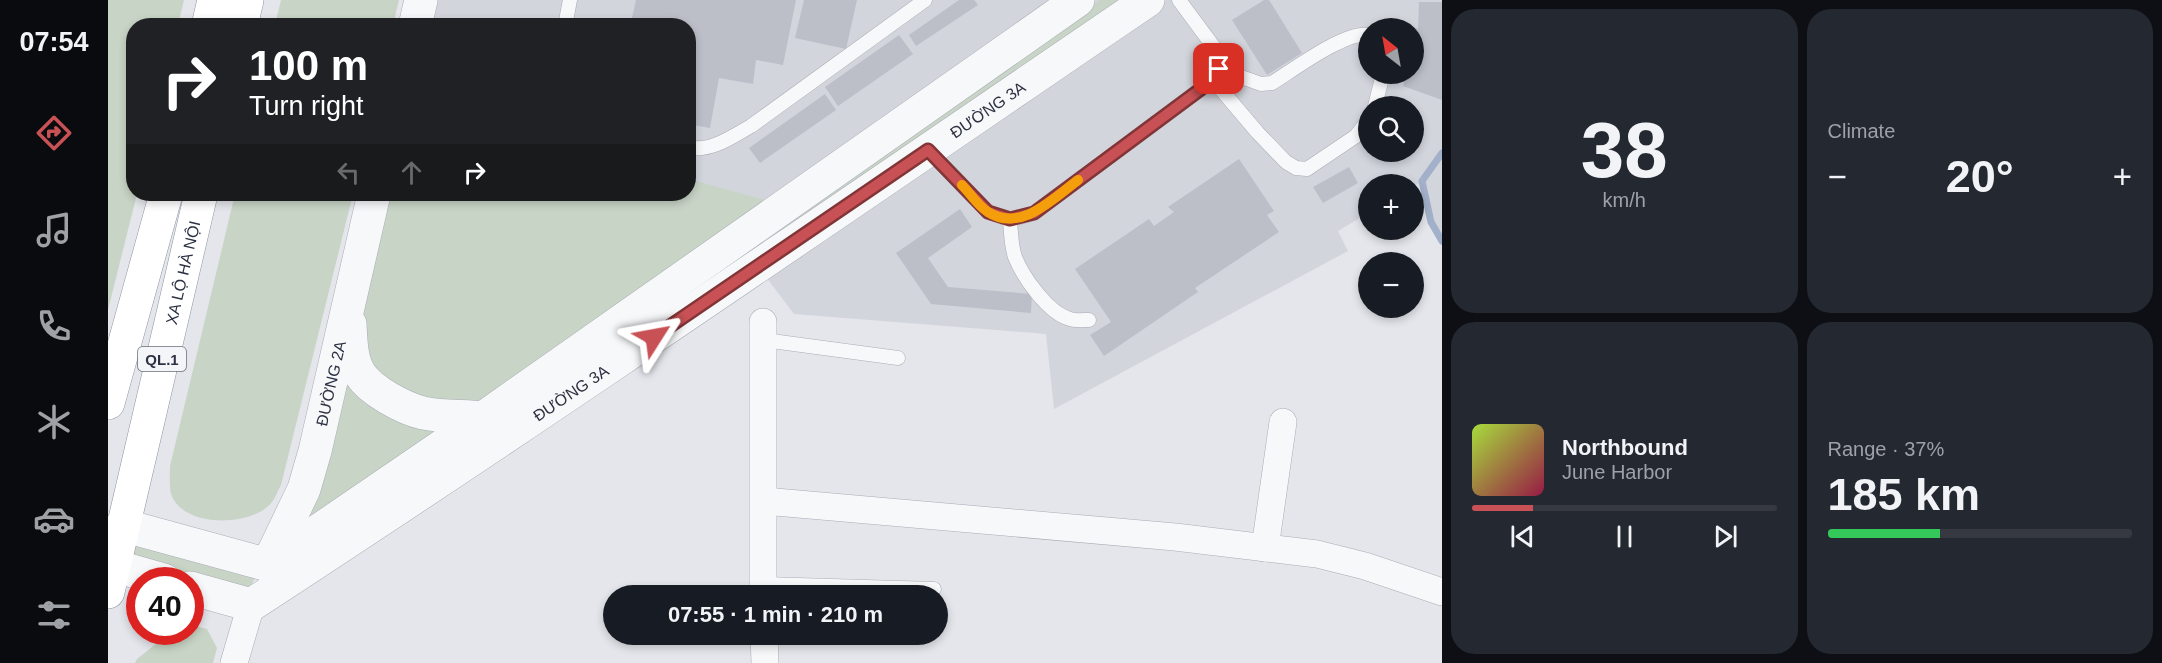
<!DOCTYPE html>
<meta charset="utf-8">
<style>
body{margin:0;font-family:Helvetica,sans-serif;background:#242831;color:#f1f3f6;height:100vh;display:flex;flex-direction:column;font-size:22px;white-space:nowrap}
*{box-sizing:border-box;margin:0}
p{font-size:20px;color:#9ea1a6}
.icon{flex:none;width:33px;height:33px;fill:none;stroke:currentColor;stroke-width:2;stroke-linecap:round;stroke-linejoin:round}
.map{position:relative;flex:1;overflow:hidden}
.side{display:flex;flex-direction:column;gap:9px;padding:9px;background:#0d0f14;width:720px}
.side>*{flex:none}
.guide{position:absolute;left:18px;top:18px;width:570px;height:183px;border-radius:24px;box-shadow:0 3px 9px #0003;background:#202124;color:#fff;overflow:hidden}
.needle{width:39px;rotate:329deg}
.buttons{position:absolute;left:1250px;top:18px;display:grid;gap:12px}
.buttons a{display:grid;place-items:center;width:66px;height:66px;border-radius:50%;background:#171b24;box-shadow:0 3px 9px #0003;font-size:30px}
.speed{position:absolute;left:18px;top:567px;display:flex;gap:12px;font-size:30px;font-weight:700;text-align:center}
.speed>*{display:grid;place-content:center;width:78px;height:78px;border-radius:50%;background:#171b24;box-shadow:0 3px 9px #0003;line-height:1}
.speed .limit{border:9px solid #d22;background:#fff;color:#111}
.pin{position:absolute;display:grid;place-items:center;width:51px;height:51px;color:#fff;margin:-26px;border-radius:12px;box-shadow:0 3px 9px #0006}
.me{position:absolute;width:66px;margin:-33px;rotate:56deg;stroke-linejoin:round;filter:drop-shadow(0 0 4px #0008)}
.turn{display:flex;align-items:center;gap:21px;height:126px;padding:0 24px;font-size:27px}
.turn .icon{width:78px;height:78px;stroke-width:2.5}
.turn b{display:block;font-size:42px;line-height:51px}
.lanes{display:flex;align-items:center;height:57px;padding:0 24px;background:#0003;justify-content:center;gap:30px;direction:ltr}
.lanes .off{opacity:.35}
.big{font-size:45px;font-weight:800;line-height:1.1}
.side .card{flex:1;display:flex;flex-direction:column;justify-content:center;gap:9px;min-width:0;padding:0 21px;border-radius:24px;background:#242831}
.side .dial{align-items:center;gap:0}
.dial b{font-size:78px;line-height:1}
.song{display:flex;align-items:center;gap:18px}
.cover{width:72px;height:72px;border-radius:9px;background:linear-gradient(135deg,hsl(80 70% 55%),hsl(340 70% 35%))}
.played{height:6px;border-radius:3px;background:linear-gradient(90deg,#c85155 20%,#363941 20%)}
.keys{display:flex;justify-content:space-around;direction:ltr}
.heat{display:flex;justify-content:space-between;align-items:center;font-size:33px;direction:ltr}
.charge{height:9px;border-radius:4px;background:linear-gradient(90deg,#34c759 37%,#363941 0)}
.side .tiles{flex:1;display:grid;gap:9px;grid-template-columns:repeat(2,1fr)}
.trip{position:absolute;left:495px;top:585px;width:345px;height:60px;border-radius:30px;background:#171b24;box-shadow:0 3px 9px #0003;font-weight:800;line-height:60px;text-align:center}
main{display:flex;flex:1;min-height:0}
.menu{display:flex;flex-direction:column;width:108px;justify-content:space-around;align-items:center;background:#090b0e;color:#9ea1a6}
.menu .icon{width:42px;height:42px}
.menu .current{color:#c85155}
.menu b{font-size:27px;color:#f1f3f6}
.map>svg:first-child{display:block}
</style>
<main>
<nav class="menu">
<b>07:54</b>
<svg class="icon current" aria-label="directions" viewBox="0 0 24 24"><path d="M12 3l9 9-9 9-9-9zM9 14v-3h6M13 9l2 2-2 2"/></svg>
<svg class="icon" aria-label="music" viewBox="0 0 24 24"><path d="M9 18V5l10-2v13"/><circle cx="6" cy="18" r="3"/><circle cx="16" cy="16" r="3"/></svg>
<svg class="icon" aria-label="phone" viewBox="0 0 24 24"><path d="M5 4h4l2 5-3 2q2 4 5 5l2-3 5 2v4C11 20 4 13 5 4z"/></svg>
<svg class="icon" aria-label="climate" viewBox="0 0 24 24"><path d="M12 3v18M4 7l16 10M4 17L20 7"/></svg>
<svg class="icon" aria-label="car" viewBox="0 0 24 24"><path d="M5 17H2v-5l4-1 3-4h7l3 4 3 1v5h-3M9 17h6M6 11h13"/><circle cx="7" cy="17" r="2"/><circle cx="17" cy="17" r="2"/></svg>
<svg class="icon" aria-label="filters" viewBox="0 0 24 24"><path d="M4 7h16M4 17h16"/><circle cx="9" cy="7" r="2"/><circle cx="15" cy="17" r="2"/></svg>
</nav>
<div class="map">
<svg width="1334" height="663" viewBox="0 0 1334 663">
<rect width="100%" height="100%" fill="#e4e6eb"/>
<!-- built -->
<path fill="#d3d5dd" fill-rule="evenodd" d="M327,0H1334V241L1323,222L1314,182L1305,186V184H1260V213L1230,231L1240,251L946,409L938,334L686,314L658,277L580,194V26L320,25ZM1260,28H1305V74H1260ZM1260,106H1305V152H1260Z"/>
<!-- green -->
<g fill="#c8d5c6">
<path d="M0,0H76L70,25L26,26V194H29L0,310Z"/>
<path d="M173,0H291L285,25H167Z"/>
<path d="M992,0H1017L406,412Z"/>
<path d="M581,179L661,201L365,409L316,405L267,380L250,319L280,194H580Z"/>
<path d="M127,194H245L173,485C170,490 168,497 164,502C145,527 75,529 63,494C61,485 62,475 62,466Z"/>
<path d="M240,364L346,422L193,526Z"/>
<path d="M24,541L148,575L141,591L21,557Z"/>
<path d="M83,625L99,629L109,648L105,663H27L29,659L63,632H82Z"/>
</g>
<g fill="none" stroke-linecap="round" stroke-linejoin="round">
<!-- stream -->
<path stroke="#a2b0c9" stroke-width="7" d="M1334,153L1314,181L1323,222L1334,241"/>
</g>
<!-- building -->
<g fill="#bcbfc8">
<path d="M528,0H688L675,65L648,60L645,84L611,78L602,128L580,124V26H522Z"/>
<path d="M696,0H749L738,49L687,38Z"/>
<path d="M851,0H866L870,5L808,46L801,35Z"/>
<path d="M1156,0H1161L1194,53L1159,75L1124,20Z"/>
<path d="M1311,2H1334V100L1295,86L1299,74H1305L1307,53H1305V27L1310,29Z"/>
<path d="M791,35L805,54L730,106L717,87Z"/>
<path d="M717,94L728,110L652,163L641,148Z"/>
<path d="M1131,159L1166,211L1159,215L1171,232L1087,288L1090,292L996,356L982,335L1003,322L967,269L1041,219L1046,226L1066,212L1060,207Z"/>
<path d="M1241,167L1250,183L1215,203L1205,187Z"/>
<path d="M852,209L864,227L820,258L840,287L924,294L923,313L823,304L788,253Z"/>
</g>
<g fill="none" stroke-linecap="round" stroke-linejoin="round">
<defs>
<g id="service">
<path d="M457,26L462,0"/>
<path d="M1111,69L1153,84L1164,83C1185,70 1237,31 1260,35"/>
<path d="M1105,80L1150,133L1178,162L1188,168L1199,169L1248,136L1260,120"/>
<path d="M1267,106L1275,74"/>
<path d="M580,147C602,153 625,136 643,126L817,0"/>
<path d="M820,150L880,212L902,220L926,213L1105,80L1111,69L1108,50L1071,0"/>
<path d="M902,220C903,232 903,245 907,257C915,277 940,313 962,319C967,321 975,320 981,320"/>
<path d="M656,340L790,358"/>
<path d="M655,584L826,589"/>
</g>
<g id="minor">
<path d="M655,322V596"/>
<path d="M656,501L1067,537L1209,554L1257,566L1334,592"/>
<path d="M1157,548L1175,422"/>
<path d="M656,634L657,663"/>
<path d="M126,663L143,605"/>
</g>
<g id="tertiary">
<path d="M307,26L313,0"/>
<path d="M242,324C243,341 243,360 252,374C263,391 295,408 315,413C333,417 356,416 375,418"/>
<path d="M14,525L160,565"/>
<path id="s1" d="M161,562L196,489L207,451L266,194"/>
<path d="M160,565L375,418L970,0"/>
<path d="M7,566L56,580"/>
<path id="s2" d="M82,588L143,605C445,408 742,203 1040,0"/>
</g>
<g id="trunk">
<path d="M100,26L106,0"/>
<path d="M133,26L139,0"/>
<path d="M0,403L58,194"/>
<path id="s3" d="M0,592L93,194"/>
</g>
</defs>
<!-- service casing -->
<use href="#service" stroke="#a9acb5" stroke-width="15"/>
<!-- minor casing -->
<use href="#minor" stroke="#a9acb5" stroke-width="28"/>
<!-- tertiary casing -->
<use href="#tertiary" stroke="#a9acb5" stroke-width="34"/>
<!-- trunk casing -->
<use href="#trunk" stroke="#8c92a1" stroke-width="34"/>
<!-- service -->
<use href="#service" stroke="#f7f8fa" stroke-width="14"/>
<!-- minor -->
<use href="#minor" stroke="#f7f8fa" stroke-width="27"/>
<!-- tertiary -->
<use href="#tertiary" stroke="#f7f8fa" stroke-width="33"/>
<!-- trunk -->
<use href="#trunk" stroke="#fff" stroke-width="33"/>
</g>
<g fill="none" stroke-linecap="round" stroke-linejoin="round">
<defs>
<path id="route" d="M546,337L820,150L880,212L902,219L926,213L1105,80L1111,69"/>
</defs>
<!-- route casing -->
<use href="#route" stroke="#823537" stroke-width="15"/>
<!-- route -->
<use href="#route" stroke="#c85155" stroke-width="10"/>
<!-- slow -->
<path stroke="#f59e0b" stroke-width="10" d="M854,185C862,193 870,206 880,212C912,233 945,199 970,180"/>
</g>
<g text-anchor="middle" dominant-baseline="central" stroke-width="4.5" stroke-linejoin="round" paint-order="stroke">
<!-- shield labels -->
<rect fill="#f4f5f9" stroke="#696c7a" stroke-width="1.5" x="30" y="347" width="48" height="24" rx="4.5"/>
<g font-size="15" font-weight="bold" fill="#2d3243">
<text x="54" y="359">QL.1</text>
</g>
<!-- street labels -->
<g font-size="16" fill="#2d3243" stroke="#f4f5f9">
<text stroke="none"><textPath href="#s2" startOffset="951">ĐƯỜNG 3A</textPath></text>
<text stroke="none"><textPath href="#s3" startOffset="328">XA LỘ HÀ NỘI</textPath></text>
<text stroke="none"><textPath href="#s1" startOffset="190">ĐƯỜNG 2A</textPath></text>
<text stroke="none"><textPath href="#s2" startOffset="447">ĐƯỜNG 3A</textPath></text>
</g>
</g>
</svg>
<div class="buttons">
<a><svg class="needle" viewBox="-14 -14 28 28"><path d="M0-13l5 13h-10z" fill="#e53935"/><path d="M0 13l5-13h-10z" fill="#9ea1a6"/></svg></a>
<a><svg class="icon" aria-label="search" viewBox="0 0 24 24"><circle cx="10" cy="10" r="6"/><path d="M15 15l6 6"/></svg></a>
<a>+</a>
<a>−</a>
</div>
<div class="speed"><div class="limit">40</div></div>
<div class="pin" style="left:1111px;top:69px;background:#d93025"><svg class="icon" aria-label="arrive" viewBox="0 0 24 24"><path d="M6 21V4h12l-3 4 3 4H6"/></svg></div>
<svg class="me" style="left:546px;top:337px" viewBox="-20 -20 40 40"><path d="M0-17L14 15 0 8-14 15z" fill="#c85155" stroke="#fff" stroke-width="4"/></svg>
<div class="trip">07:55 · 1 min · 210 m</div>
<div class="guide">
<div class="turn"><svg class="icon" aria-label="right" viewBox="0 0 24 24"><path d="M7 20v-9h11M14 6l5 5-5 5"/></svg><div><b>100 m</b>Turn right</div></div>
<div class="lanes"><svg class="icon off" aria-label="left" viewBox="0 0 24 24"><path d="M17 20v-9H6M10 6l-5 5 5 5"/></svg><svg class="icon off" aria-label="ahead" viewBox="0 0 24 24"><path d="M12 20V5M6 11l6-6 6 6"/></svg><svg class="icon" aria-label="right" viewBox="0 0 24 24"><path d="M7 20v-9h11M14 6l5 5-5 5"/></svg></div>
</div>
</div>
<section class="side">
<div class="tiles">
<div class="card dial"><b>38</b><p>km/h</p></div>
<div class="card"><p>Climate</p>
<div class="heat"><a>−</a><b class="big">20°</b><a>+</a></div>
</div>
<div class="card">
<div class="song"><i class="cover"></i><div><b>Northbound</b><p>June Harbor</p></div></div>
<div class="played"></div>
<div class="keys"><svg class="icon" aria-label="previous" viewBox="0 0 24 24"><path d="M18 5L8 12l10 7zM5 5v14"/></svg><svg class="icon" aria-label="pause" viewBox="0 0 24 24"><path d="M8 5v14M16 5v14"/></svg><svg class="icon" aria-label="next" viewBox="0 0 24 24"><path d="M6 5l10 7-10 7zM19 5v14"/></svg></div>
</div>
<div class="card"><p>Range · 37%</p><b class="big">185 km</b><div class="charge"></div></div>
</div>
</section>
</main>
